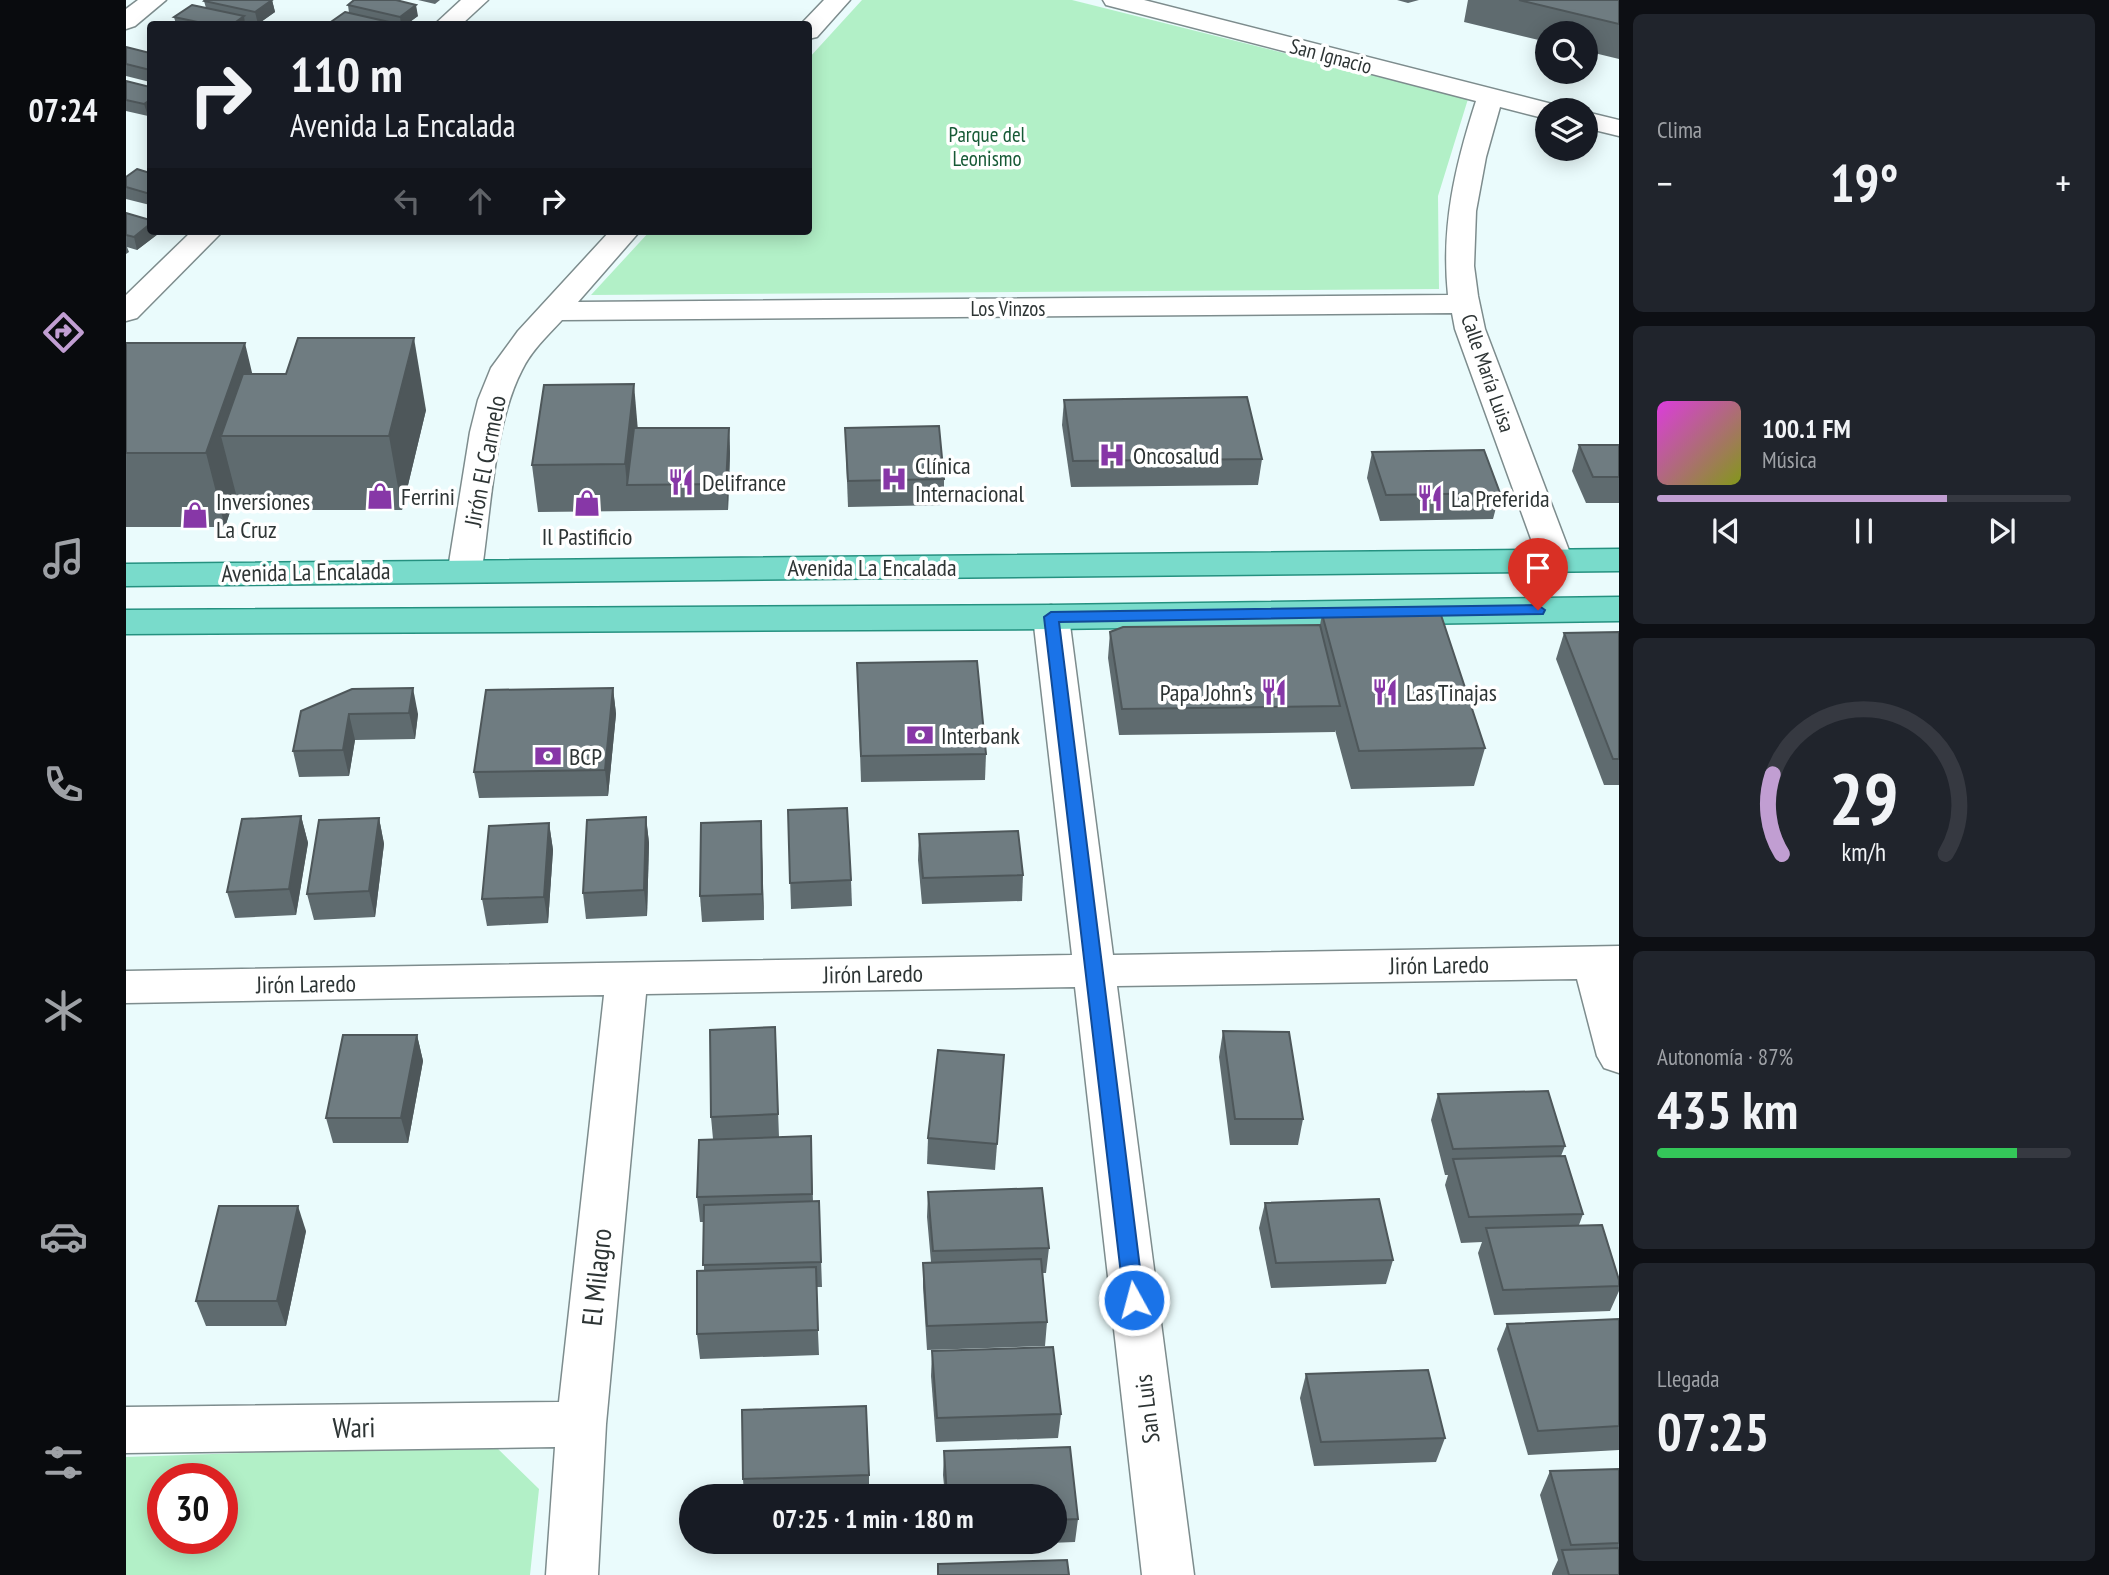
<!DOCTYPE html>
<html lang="es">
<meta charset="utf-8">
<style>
body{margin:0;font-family:"PT Sans Narrow",sans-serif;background:#20242c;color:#f1f3f6;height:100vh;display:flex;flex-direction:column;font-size:26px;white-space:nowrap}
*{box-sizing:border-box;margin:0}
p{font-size:23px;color:#9ea1a6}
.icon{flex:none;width:38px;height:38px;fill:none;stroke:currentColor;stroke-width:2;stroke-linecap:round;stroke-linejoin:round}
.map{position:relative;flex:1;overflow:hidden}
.details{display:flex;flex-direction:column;gap:14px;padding:14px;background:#0d0f14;width:490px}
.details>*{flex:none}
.banner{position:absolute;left:21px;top:21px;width:665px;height:214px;border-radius:7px;box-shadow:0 4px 18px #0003;background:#171b24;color:#f1f3f6;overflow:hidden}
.tools{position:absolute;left:1409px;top:21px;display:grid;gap:14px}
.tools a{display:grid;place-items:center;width:63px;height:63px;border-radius:50%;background:#171b24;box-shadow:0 4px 18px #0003;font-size:35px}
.speed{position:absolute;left:21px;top:1463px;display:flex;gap:14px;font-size:35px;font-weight:700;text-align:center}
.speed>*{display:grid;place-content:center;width:91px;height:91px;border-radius:50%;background:#171b24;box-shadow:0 4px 18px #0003;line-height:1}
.speed .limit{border:10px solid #d22;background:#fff;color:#111}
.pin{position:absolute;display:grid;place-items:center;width:60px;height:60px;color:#fff;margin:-72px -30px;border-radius:50% 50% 50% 0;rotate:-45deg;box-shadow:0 0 7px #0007}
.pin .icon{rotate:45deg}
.me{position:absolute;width:77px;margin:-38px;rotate:353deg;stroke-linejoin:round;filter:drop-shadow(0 0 5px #0008)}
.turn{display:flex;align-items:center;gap:24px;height:147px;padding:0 28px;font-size:32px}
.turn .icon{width:91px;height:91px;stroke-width:2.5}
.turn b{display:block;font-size:49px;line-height:60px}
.lanes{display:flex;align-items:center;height:66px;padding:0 28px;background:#0003;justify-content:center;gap:35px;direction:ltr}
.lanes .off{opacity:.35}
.big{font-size:52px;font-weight:700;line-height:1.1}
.details .card{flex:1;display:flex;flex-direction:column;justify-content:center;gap:10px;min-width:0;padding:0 24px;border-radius:10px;background:#20242c}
.details .dial{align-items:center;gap:0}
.dial svg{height:182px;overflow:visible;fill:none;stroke:#363941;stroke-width:7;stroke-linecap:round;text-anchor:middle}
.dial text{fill:#f1f3f6;stroke:none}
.song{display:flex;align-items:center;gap:21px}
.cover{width:84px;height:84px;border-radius:10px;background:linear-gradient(135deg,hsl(300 70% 55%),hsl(70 70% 35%))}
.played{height:7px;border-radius:4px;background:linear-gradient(90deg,#c19ed2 70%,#363941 70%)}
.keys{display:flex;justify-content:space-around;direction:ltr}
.heat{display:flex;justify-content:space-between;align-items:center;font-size:38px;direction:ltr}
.charge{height:10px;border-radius:5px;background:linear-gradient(90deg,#34c759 87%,#363941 0)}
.trip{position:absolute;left:553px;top:1484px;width:388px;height:70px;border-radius:35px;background:#171b24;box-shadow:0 4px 18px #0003;font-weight:700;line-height:70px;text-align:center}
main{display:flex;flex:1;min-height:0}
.tab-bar{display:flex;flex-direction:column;width:126px;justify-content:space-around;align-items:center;background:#090b0e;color:#9ea1a6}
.tab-bar .icon{width:49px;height:49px}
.tab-bar .current{color:#c19ed2}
.tab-bar b{font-size:32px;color:#f1f3f6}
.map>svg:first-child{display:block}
</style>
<main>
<nav class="tab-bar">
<b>07:24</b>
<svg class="icon current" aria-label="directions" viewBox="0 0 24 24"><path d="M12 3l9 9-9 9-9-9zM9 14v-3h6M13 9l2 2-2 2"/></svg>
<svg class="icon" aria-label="music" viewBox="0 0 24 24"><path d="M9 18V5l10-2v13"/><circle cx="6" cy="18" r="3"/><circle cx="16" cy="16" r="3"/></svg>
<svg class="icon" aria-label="phone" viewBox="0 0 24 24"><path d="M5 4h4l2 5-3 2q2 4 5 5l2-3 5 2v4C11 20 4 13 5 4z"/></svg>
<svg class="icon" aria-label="climate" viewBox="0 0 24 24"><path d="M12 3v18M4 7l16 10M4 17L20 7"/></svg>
<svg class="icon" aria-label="car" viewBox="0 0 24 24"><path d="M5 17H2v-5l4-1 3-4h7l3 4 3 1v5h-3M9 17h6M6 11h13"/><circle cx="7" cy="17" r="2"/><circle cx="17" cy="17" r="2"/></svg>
<svg class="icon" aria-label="filters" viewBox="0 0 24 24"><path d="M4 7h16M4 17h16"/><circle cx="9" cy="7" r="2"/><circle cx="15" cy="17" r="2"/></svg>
</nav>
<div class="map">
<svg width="1493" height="1575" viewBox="0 0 1493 1575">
<rect width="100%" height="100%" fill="#eafbfc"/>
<!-- green -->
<g fill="#b2f0c7" fill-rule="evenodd">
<path d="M736,0H946L1342,99L1312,196L1313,289L465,295L524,231H682L683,58Z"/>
<path d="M367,1444L413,1489L404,1575H0V1457ZM37,1479H96V1538H37Z"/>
</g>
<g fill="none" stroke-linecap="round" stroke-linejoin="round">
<defs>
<g id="minor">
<path d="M12,0H40L9,26L0,29V9Z"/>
<path d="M335,0H362L336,24H309Z"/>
<path d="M698,0H724L691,37L682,39V24H675Z"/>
<path d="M977,0H1018L1430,105L1434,110H1421V119L1374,107L1360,157L1350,211L1348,266L1352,296L1359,329L1447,561L1442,569L1430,572L1418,569L1413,561L1329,329L1326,313L436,320C422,335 405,351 396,370C368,424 365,509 356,569L351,577L339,580L327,577L322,569L344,432L352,400L365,368L392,331L484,231H514L452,302L1322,295C1315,226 1329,166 1350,101L980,5Z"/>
<path d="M1460,112L1493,120V136L1460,128Z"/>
<path d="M66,231H97L11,318L0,321V295Z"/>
<path d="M925,605L938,609L943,617L987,955L1493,946V1073L1478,1068L1471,1056L1451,979L991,986L1068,1575H1016L949,987L520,994L480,1424L472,1575H420L429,1447L0,1453V1407L433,1402L478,995L0,1003V971L946,955L907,617L912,609Z"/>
</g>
<g id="major">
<path d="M1493,549V571L0,586V564Z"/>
<path d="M1493,597V621L925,629L0,634V610L925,605Z"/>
</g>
</defs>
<!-- minor casing -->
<use href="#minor" stroke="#7d8c8d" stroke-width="3"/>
<!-- major casing -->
<use href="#major" stroke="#259180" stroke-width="3"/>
<!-- minor -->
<use href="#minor" fill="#fff" fill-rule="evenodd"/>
<!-- major -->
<use href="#major" fill="#79dbcb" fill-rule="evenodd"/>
</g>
<!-- wall -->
<g fill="#5f6b6f">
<path d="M146,0L149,12L132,24L119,21V24H50L48,17L80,8L78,1Z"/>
<path d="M292,0H314L309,4Z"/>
<path d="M1271,0H1293L1282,3Z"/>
<path d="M1342,0H1493V59L1460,51V33H1421V42L1338,22Z"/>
<path d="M222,5L292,16L281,24H202L223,13Z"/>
<path d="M0,47L24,53V82L0,76Z"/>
<path d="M0,81L24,87L22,116L0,111Z"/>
<path d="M24,173V205L0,199V177Z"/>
<path d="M0,213L32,234L11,250L1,247L3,252L0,254Z"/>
<path d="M0,343L126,374L300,410L276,510H114L110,494L99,527H0Z"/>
<path d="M938,400L1136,459L1132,485L945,487L936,425Z"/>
<path d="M512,428H603L604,453L602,510L412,512L406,465Z"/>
<path d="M719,428L818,479V505L722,507Z"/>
<path d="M1453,445H1493V503H1460L1446,471Z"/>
<path d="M1246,452L1374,493L1367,519L1254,521L1241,478Z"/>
<path d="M1196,614L1359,748L1348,786L1225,789L1209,730V732L993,735L982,658L984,632L1194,625Z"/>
<path d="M1493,632V785H1478L1430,659L1438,633Z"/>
<path d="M731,663L860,754L859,780L735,782Z"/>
<path d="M487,688L490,714L482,796L353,798L348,772Z"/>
<path d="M226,689L292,714L289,739L229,740L223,776L173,777L167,751Z"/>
<path d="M662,810L725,880L726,906L665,909Z"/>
<path d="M175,816L182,843L170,915L109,918L101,892Z"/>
<path d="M520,817L523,843L521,916L460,919L457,893Z"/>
<path d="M253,818L258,844L249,917L188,920L181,894Z"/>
<path d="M635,821L638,920L576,922L574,896Z"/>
<path d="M423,823L427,850L422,923L361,926L356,899Z"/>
<path d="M793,834L897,875L896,901L796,904L792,860Z"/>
<path d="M649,1027L653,1137L685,1136L687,1202L693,1201L696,1287H690L693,1355L574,1359L571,1334L578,1271V1222H574L571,1197L587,1139L585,1117Z"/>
<path d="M1097,1031L1177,1119L1172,1145H1104L1093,1057Z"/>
<path d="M291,1035L297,1061L282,1143H207L200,1118Z"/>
<path d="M878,1055L869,1170L801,1164L802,1138Z"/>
<path d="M1312,1094L1439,1146L1435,1156L1457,1214L1453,1225L1493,1280V1291L1484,1311L1368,1315L1352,1253L1356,1242L1335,1243L1319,1185L1322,1175H1319L1305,1120Z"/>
<path d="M802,1192L923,1248L920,1273H916L921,1322L919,1346L801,1350L797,1287V1263L805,1262L801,1217Z"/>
<path d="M1139,1203L1267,1260L1260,1284L1145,1288L1133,1228Z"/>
<path d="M180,1231L160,1326H80L70,1301Z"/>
<path d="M1493,1319V1450L1402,1455L1371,1349L1381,1324Z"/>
<path d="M806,1351L935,1414L932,1438L810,1442L805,1376Z"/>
<path d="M1180,1374L1319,1438L1310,1462L1188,1466L1174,1398Z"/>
<path d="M944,1447L952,1519L949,1542L822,1547V1542H929V1496H819L817,1475L818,1451Z"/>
<path d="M1493,1469V1575H1426V1573L1432,1560L1414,1495L1424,1471Z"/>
<path d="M743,1475V1496H618L617,1479Z"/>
</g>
<!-- shaded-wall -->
<g fill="#4e575a">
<path d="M146,0L149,12L132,24L129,12Z"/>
<path d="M290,5L292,16L281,24H275L274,17Z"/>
<path d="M118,16L119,24H107Z"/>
<path d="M24,100V114L22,116L18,104Z"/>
<path d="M24,224V231H31L32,234L11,250L8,237Z"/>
<path d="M288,338L300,410L276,510L263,436Z"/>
<path d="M119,343L136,415L95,436L110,494L99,527L80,453Z"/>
<path d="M508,384L512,431L501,485L499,464Z"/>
<path d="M603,428L604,453L602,510L600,484Z"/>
<path d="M287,688L292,714L289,739L283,713Z"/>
<path d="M487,688L490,714L482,796L479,770Z"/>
<path d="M223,714L229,740L223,776L217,750Z"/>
<path d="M175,816L182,843L170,915L163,889Z"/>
<path d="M520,817L523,843L521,916L518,890Z"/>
<path d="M253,818L258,844L249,917L243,891Z"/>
<path d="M635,821L636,847L638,920L636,894Z"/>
<path d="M423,823L427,850L422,923L418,897Z"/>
<path d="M291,1035L297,1061L282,1143L275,1118Z"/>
<path d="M172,1206L180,1231L160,1326L151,1301Z"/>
</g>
<!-- building -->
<g fill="#6f7c81" stroke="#4e575a" stroke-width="2">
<path d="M79,0H146L129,12L78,1Z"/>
<path d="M228,0H270L290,5L274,17L222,5Z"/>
<path d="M1393,0H1493V24Z"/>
<path d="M66,5L118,16L107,24H81L48,17Z"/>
<path d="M219,12L272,24H202Z"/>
<path d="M0,47L24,53V70L0,64Z"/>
<path d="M0,81L24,87V100L18,104L0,100Z"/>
<path d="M11,169L24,173V194L0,187V177Z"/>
<path d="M0,213L24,220V224L8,237L0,235Z"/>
<path d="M172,338H288L263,436H95L117,374H160Z"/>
<path d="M0,343H119L80,453H0Z"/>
<path d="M508,384L499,464L406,465L418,385Z"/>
<path d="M1121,397L1136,459L947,461L938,400Z"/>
<path d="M813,426L818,479L722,481L719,428Z"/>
<path d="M508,428H603L600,484L501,485Z"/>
<path d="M1453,445H1493V477H1467Z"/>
<path d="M1358,450L1374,493L1260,495L1246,452Z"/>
<path d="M1314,612L1359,748L1233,751L1196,614Z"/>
<path d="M1194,625L1214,706L996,709L984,632L997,627Z"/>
<path d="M1493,632V759H1487L1438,633Z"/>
<path d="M851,661L860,754L735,756L731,663Z"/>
<path d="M287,688L283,713L223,714L217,750L167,751L175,711L226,689Z"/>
<path d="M487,688L479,770L348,772L360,690Z"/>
<path d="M721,808L725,880L664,883L662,810Z"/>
<path d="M175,816L163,889L101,892L116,819Z"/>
<path d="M520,817L518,890L457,893L461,820Z"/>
<path d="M253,818L243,891L181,894L193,820Z"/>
<path d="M635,821L636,894L574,896L575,823Z"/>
<path d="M423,823L418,897L356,899L363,826Z"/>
<path d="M892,831L897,875L797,878L793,834Z"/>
<path d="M649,1027L652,1114L585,1117L584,1030Z"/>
<path d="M1097,1031L1163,1032L1177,1119H1109Z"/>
<path d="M217,1035H291L275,1118H200Z"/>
<path d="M812,1050L878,1055L871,1144L802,1138Z"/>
<path d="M1422,1091L1439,1146L1327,1149L1312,1094Z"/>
<path d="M685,1136L686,1194L571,1197L573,1140Z"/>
<path d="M1439,1156L1457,1214L1343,1217L1327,1159Z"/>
<path d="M916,1188L923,1248L807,1251L802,1192Z"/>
<path d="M1253,1199L1267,1260L1150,1263L1139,1203Z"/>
<path d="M693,1201L695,1262L577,1265L578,1205Z"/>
<path d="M93,1206H172L151,1301H70Z"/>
<path d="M1476,1225L1493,1280V1286L1377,1290L1360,1228Z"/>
<path d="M915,1259L921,1322L801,1326L797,1263Z"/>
<path d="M690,1267L692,1330L571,1334V1271Z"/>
<path d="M1493,1319V1426L1412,1431L1381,1324Z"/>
<path d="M927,1347L935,1414L811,1418L806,1351Z"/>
<path d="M1302,1370L1319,1438L1195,1442L1180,1374Z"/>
<path d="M740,1406L743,1475L617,1479L616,1410Z"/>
<path d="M944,1447L952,1519L929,1520V1496H821L818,1451Z"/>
<path d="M1493,1469V1543L1445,1545L1424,1471Z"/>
<path d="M1493,1548V1575H1443L1436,1550Z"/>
<path d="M941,1560L943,1575H812V1564Z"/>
</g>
<!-- route -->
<path fill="#1a73e8" stroke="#114b97" stroke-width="2" d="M1412,605L1419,610L1417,614L933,622L1018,1300L1015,1306L1008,1309L1001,1306L998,1300L918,617L925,612Z"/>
<!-- icons -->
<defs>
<symbol id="hospital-bare" viewBox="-9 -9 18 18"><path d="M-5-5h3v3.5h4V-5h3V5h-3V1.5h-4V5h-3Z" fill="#8737a7" stroke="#fff" stroke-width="2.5" paint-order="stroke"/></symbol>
<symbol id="restaurant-bare" viewBox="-9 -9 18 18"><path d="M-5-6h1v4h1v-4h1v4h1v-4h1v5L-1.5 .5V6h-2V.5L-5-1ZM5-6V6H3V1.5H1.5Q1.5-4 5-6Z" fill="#8737a7" stroke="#fff" stroke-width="2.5" paint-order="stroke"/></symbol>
<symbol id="shop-bare" viewBox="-9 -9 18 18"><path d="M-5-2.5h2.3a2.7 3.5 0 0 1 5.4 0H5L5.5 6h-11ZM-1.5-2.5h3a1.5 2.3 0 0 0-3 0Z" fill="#8737a7" stroke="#fff" stroke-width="2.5" paint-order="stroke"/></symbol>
<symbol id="bank-bare" viewBox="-9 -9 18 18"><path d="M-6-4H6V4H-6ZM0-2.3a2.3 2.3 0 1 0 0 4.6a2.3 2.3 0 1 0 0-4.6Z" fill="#8737a7" stroke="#fff" stroke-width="2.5" paint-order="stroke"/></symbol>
</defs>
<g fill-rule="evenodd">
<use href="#hospital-bare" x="967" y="436" width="38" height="38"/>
<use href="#hospital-bare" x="749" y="460" width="38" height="38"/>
<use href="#restaurant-bare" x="536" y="463" width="38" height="38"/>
<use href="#shop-bare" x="235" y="477" width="38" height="38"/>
<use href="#restaurant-bare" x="1285" y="479" width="38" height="38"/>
<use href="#shop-bare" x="442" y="484" width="38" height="38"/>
<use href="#shop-bare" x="50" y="496" width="38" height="38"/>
<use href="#restaurant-bare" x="1129" y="673" width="38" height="38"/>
<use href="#restaurant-bare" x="1240" y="673" width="38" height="38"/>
<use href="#bank-bare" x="775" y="716" width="38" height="38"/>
<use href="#bank-bare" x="403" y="737" width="38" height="38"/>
</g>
<g text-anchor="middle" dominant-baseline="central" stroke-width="7" stroke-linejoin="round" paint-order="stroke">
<!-- far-street labels -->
<g font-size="21" fill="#2d3434" stroke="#fff">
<text transform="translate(1205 56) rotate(15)">San Ignacio</text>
<text x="882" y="308">Los Vinzos</text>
<text transform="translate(1362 373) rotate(71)">Calle María Luisa</text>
</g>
<!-- far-park labels -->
<g font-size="21" fill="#175a36" stroke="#fff">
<text x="861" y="134">Parque del<tspan x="861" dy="24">Leonismo</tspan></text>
</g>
<!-- poi labels -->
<g font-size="24" fill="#2d3434" stroke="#fff" text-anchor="start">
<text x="1007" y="455">Oncosalud</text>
<text x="789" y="465">Clínica<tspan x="789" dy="28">Internacional</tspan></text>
<text x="576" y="482">Delifrance</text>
<text x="275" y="496">Ferrini</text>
<text x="1325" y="498">La Preferida</text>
<text x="90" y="501">Inversiones<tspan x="90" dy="28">La Cruz</tspan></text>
<text x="461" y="536" text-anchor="middle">Il Pastificio</text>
<text x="1127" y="692" text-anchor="end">Papa John's</text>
<text x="1280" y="692">Las Tinajas</text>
<text x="815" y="735">Interbank</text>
<text x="443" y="756">BCP</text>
</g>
<!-- street labels -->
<g font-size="24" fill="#2d3434" stroke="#fff">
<text transform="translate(359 461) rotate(-79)">Jirón El Carmelo</text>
<text x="746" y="567">Avenida La Encalada</text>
<text transform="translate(180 572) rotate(-1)">Avenida La Encalada</text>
<text transform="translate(1313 965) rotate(-1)">Jirón Laredo</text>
<text transform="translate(747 974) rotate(-1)">Jirón Laredo</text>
<text transform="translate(180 984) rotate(-1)">Jirón Laredo</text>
<text transform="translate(1021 1409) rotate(-97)">San Luis</text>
</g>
<!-- near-street labels -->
<g font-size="28" fill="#2d3434" stroke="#fff">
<text transform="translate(470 1277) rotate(-84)">El Milagro</text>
<text transform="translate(228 1427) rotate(-1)">Wari</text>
</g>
</g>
</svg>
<div class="tools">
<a><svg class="icon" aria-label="search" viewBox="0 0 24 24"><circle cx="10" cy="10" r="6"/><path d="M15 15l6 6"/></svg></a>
<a><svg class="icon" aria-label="layers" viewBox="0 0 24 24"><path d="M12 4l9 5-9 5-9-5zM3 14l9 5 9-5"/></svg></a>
</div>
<div class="speed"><div class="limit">30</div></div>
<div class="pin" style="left:1412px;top:610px;background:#d93025"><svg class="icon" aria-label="arrive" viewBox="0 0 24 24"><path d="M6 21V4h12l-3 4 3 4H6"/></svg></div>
<svg class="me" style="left:1008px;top:1300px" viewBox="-20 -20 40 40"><circle r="17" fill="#1a73e8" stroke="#fff" stroke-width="3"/><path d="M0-11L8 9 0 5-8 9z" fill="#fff"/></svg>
<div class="trip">07:25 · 1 min · 180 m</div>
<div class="banner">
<div class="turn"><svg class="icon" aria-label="right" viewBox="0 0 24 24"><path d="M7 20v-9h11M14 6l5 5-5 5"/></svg><div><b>110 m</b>Avenida La Encalada</div></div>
<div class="lanes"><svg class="icon off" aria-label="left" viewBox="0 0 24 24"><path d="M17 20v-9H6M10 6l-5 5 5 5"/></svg><svg class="icon off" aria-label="ahead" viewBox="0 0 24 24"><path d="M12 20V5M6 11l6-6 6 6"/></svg><svg class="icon" aria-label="right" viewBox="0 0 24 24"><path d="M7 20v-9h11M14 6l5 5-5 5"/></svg></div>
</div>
</div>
<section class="details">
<div class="card"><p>Clima</p>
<div class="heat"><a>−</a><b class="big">19°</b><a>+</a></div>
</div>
<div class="card">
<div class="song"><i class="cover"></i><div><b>100.1 FM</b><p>Música</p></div></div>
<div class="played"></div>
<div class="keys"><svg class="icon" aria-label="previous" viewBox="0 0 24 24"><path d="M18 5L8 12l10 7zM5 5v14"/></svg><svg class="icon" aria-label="pause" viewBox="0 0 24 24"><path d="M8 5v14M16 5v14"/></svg><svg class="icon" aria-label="next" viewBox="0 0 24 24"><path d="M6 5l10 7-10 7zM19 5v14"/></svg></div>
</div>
<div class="card dial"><svg viewBox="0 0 100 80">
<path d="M14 69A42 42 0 1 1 86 69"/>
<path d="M14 69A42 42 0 0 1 10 34" stroke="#c19ed2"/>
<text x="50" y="56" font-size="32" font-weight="700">29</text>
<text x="50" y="72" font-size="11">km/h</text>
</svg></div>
<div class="card"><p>Autonomía · 87%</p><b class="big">435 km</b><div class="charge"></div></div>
<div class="card"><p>Llegada</p><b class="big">07:25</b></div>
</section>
</main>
